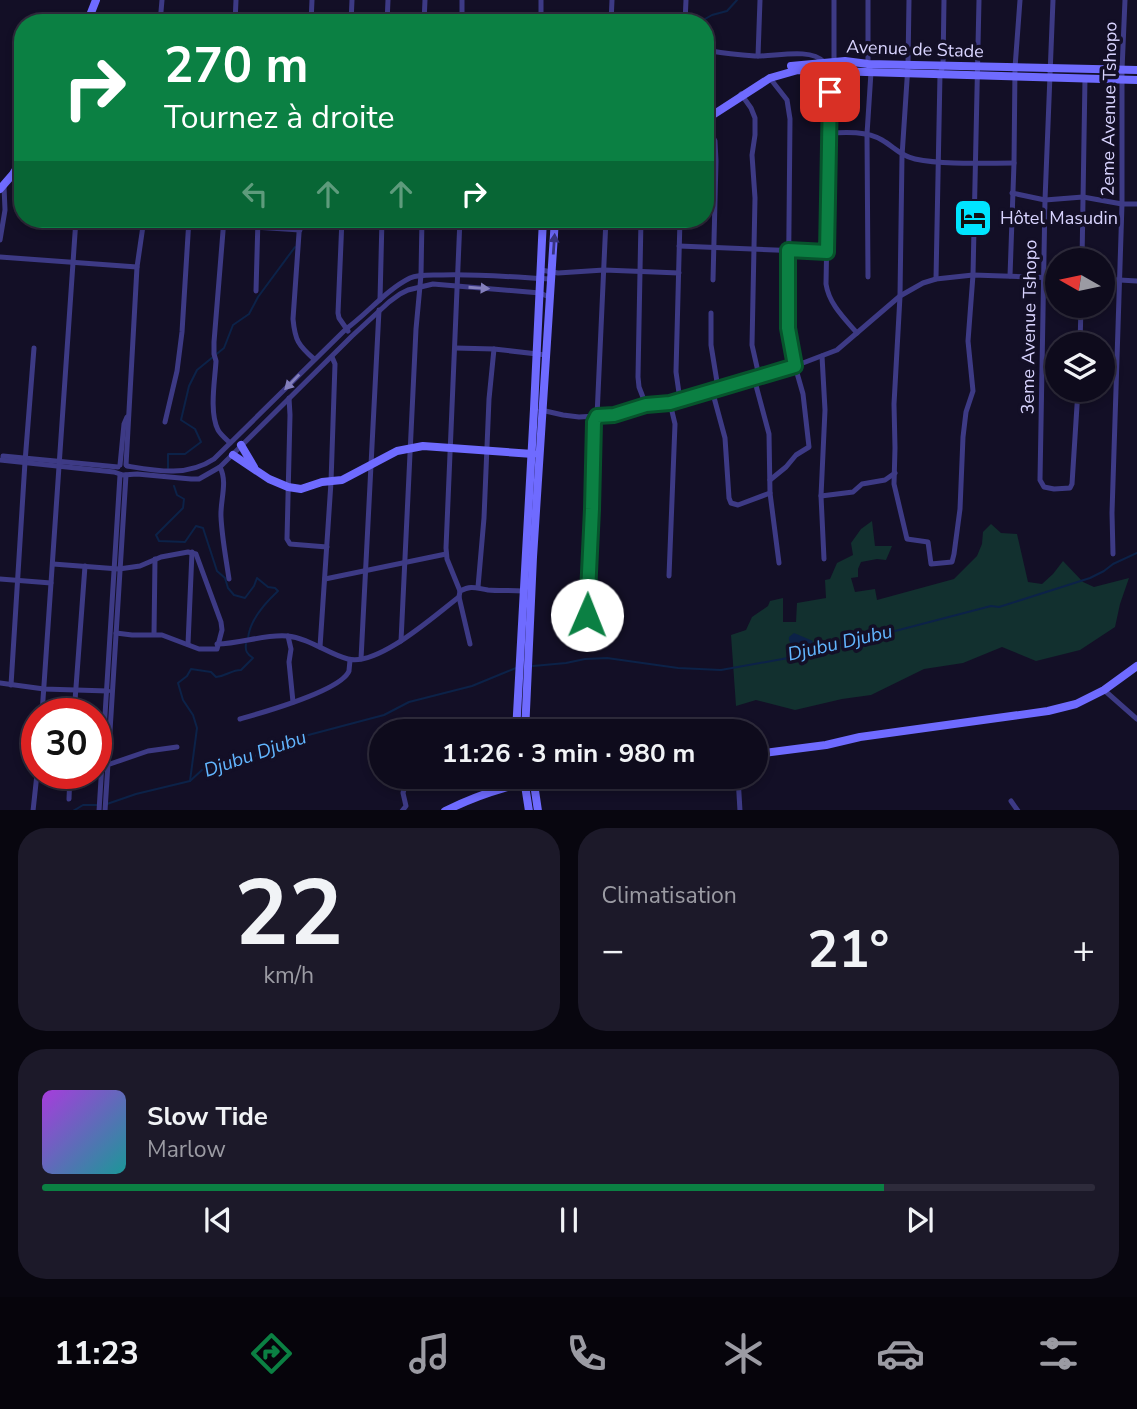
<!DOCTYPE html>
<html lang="fr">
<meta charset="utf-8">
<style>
body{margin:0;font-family:"Nunito Sans",sans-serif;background:#1c1929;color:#f1f3f6;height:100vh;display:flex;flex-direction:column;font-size:26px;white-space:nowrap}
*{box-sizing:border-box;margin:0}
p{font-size:23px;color:#9b9ba3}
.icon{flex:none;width:38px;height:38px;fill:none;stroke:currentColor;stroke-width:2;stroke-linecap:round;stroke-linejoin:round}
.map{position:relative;height:810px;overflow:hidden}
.panel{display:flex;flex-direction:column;gap:18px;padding:18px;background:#08060f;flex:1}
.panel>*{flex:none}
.hud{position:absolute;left:14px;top:14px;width:700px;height:214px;border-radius:28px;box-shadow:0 4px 10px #0003,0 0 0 2px #2e2b3b;background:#0b8043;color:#fff;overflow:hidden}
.needle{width:46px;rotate:279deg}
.controls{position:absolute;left:1045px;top:248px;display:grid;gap:14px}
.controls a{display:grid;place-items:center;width:70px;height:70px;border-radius:50%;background:#0e0b1c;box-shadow:0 4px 10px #0003,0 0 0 2px #2e2b3b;font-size:35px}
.speed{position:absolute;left:21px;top:698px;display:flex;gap:14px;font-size:35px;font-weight:700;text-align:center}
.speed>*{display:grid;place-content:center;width:91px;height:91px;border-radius:50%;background:#0e0b1c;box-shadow:0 4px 10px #0003,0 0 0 2px #2e2b3b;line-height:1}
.speed .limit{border:10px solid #d22;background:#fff;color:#111}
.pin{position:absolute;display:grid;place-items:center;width:60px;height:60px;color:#fff;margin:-30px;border-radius:14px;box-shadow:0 4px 10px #0006}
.me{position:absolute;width:77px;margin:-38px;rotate:1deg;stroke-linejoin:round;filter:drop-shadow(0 0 5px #0008)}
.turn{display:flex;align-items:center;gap:24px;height:147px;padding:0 35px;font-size:32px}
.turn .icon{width:91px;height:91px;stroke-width:2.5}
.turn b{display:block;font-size:49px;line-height:60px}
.lanes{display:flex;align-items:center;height:66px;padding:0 35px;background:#0003;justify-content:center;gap:35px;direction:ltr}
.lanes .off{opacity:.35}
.big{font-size:52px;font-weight:700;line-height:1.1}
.panel .tile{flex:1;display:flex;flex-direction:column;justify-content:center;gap:10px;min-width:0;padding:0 24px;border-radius:28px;background:#1c1929}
.panel .dial{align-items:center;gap:0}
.dial b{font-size:91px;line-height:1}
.song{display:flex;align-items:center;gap:21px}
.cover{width:84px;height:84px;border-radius:10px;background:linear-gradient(135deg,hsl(280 70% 55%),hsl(180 70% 35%))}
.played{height:7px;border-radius:4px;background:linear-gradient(90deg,#0b8043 80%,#2e2b3b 80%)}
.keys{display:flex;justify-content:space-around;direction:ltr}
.heat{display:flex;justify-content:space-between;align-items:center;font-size:38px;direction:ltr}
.panel .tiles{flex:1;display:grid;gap:18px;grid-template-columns:1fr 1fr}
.tile:last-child{grid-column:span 2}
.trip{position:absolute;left:369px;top:719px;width:399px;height:70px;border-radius:35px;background:#0e0b1c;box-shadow:0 4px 10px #0003,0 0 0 2px #2e2b3b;font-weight:700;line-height:70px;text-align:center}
.dock{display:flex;height:112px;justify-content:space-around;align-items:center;background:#06040b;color:#9b9ba3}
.dock .icon{width:49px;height:49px}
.dock .on{color:#0b8043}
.dock b{font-size:32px;color:#f1f3f6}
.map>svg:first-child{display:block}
</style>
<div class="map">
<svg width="1137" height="811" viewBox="0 0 1137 811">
<rect width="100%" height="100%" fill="#130f26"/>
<!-- green -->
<path fill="#12302f" d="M872,521L875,546H892L886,560L877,559L861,562L858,569V577L851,578L855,592L875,589L877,600L954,579L977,556L982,544L983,532L991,524L1001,533L1017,534L1028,582L1042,584L1053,574L1063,561L1083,582L1094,587L1129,578L1120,604L1115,627L1080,650L1036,661L1002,647L963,663L924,669L871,695L842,699L795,710L756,700L736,706L731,635L746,630L752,617L768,606L770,601L783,598V622H796L797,603L826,598L825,580L830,579L837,563L853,555L851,543L861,529Z"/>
<!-- water -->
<path fill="#0c2248" d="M794,633L813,641L810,648L798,650C794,647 788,643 789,637Z"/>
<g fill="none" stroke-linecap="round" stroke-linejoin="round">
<!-- stream -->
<g stroke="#0c2248" stroke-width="2">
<path d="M698,23L712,15L727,11L737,0"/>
<path d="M308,229L313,219"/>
<path d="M168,468V454H185L201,442L195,429L181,420L189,386L197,370L224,348L233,325L249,314L258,297L295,247"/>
<path d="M174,486L177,495L184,499L183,508L156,535L159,541L185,542L196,526L203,528L217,571L225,578L228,588L234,595L245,598L254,586L257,578L268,587L275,588L278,591C264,604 249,621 248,639"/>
<path d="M533,666L566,663L585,659L607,658L678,668L721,670L799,656L991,606L999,607L1090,578L1104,571L1113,564L1137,553"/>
<path d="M190,781L197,728L193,715L183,700L178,683L187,676L191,669L211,672L216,677C227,676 231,670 241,670L253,658C247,654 245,651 246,644"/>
<path d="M107,804L136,794L190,781L202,770L245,762L262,752L290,745L297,738L384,715L409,702L472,686L516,668"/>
<path d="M73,811L83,805H98"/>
</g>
<!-- street -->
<g stroke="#3d3a85" stroke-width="5">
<path d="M834,0V62"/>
<path d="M909,0L908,65L902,156L900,296L894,404L895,448L894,484L907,539L928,542L931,564L952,562L954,554L960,509L963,437L966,412L973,391L968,341L973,275L979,0"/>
<path d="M1053,0L1045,200L1040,480L1044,487L1054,489L1070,488L1072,484L1078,390"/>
<path d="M90,18L157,23"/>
<path d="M160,23L162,0"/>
<path d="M235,23L236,0"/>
<path d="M311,23L312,0"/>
<path d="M351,23L352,0"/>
<path d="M387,23L388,0"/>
<path d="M424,23L425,0"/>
<path d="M462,23V0"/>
<path d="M541,23V0"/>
<path d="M611,23L612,0"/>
<path d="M685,23L686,0"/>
<path d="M705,50C722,53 738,55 755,56C774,57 810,47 824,62"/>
<path d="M758,56L760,0"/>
<path d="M830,70L826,284C829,304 844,318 857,333"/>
<path d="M769,77L787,100L790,119L788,328L795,366L803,394L809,447L796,455L786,467L770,480"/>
<path d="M741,94L751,108L755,118V135L752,155L755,198L752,345L759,376"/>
<path d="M705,123L715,141L716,161L713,280"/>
<path d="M828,133C846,132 867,131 882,140C894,147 901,156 915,159C944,165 984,163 1014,163"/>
<path d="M1012,193L1045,200L1083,197L1122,204H1137"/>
<path d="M224,219L214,342V354L216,361C215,380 209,412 218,430C221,435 226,439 230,443"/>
<path d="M300,219L293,319C295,340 298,345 314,359"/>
<path d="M342,219L338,313L339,318L348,331"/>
<path d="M641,219L638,377L639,387L646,405"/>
<path d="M680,219L676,372L680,400"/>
<path d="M143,220L300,230"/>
<path d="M0,240L5,210L4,186"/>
<path d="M679,246L826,252"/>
<path d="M0,257L137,267"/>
<path d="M1082,261L1085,78"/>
<path d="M541,270L558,273L604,270L679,273"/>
<path d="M1010,276L1014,163L1015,68L1020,0"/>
<path d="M868,277L867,134L871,72L868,64V0"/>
<path d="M936,279L940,74L943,66L944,0"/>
<path d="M1102,279L1137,281"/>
<path d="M256,291L258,219"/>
<path d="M380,300L382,219"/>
<path d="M711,313V345L718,388"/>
<path d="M1080,345L1081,306"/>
<path d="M455,348L494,349L546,355"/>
<path d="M822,356L825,410L821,496L824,559"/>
<path d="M754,378L769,434L770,493L779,563"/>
<path d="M712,390L725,438L729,498L731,503L738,505L770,493"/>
<path d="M289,398L290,415L287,539L290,544L327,547"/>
<path d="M541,410L563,415L579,417L614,415L646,405L680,400L795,366L837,350L900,296L923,283L936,279L973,275L1057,278"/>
<path d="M165,422L177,371L182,332L189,219"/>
<path d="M3,456L118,467"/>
<path d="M0,460L114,472L123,475L137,474L191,479H199L220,467L352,336L389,302L400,294L408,290L433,284L540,293L549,297"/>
<path d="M120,465L124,424L127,417"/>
<path d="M126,465L137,267L144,219"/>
<path d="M127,466C157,471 187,477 214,459L346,329C368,313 386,290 410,278C419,274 431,275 442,275C478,274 514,277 550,279"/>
<path d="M220,467C228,483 220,500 221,517C222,538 226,558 229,579"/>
<path d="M821,496L853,492L862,484L885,480L895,473"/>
<path d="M1113,554L1112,513L1122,204V70L1125,0"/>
<path d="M53,564L119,569L140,566L161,557L188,552L196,554L221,622L222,630L217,649H199L162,635H132L116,633"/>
<path d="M669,576L675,424L670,403"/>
<path d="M0,579L51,583"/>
<path d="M325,579L446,554"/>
<path d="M478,587L484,518L489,399L494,349"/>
<path d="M460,591L447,559L446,548L460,219"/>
<path d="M459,597L470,644"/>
<path d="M154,634L155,559"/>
<path d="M288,636L291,649L289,662L293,702"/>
<path d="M590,636L586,606L592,509L594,422L597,416L606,219"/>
<path d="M401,641L416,329L421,275L422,219"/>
<path d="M188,644L192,552"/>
<path d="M217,644C241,644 264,634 287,636C309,638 328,654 348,659C378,667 435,615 459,597L460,591C472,585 475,588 488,590C499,591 511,590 523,591"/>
<path d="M320,647L331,482L335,364L332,357"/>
<path d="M361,659L379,310"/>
<path d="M0,683L44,689L108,691"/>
<path d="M11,685L25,462L34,348"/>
<path d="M1104,690L1137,719"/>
<path d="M42,714L76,219"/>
<path d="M74,714L85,566"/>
<path d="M240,719C261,713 341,691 349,671C349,670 350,661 350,660"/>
<path d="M107,765L148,751L177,747"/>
<path d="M738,777L740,811"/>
<path d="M69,799L70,774"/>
<path d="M1011,801L1018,811"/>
<path d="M33,811L37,774"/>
<path d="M99,811L120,475"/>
<path d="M105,811L126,475"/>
<path d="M402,811L406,806L403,793L406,782L403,777"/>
</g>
<!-- secondary -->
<g stroke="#6f6bff" stroke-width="8">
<path d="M87,23L96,0"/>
<path d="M791,66L845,61L868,64L1137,70"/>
<path d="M705,120L770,78L798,70L1137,80"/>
<path d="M0,189L13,174L23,158"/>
<path d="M241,445L254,467"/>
<path d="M233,455L269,479L288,487L301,489L322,482L342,480L397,451L423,446L533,454"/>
<path d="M516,732L534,409L543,219"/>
<path d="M525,732L533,557L555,219"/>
<path d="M756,754L826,745L860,737L1048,711L1076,704L1104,690L1137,666"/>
<path d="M533,777L538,811"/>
<path d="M524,779L529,811"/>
<path d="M445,811C486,791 519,782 564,777"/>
</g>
</g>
<!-- one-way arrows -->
<defs><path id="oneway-solid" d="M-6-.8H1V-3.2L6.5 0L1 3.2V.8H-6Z" transform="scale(1.75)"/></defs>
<use fill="#38347d" href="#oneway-solid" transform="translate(554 244) rotate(-86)"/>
<g fill="#837fbc">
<use href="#oneway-solid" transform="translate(479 288) rotate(4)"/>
<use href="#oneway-solid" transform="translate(292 382) rotate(134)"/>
</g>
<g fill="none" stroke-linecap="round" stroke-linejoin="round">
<defs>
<path id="route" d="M587,615L592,509L594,422L597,416L614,415L646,405L670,403L795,366L788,328V250L827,252L830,92"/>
</defs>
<!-- route casing -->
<use href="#route" stroke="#07532c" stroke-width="18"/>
<!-- route -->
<use href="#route" stroke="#0b8043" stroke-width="12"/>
</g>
<!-- icons -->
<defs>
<symbol id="hotel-square" viewBox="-11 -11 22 22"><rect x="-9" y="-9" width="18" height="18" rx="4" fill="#00e5ff" stroke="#130f26"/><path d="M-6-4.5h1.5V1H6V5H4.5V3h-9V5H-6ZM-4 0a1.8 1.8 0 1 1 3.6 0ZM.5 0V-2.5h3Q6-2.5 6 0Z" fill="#111"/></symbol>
</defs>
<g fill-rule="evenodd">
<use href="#hotel-square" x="951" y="196" width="44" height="44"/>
</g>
<g text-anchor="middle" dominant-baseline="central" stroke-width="7" stroke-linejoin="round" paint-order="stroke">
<!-- street labels -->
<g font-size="18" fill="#d9d4ff" stroke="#130f26">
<text transform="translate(915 49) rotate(2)">Avenue de Stade</text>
<text transform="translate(1109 109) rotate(-89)">2eme Avenue Tshopo</text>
<text transform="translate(1029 327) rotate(-89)">3eme Avenue Tshopo</text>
</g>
<!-- poi labels -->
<g font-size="18" fill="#d9d4ff" stroke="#130f26" text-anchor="start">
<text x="1000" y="218">Hôtel Masudin</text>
</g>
<!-- water labels -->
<g font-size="19" font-style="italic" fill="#62b6ff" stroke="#130f26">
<text transform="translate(840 643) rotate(-13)">Djubu Djubu</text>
<text transform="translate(255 754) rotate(-19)">Djubu Djubu</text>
</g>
</g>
</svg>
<div class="controls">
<a><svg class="needle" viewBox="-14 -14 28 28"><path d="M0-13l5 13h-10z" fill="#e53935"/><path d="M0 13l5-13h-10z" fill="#9b9ba3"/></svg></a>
<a><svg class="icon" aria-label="layers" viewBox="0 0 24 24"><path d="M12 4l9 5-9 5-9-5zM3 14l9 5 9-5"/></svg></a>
</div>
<div class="speed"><div class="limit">30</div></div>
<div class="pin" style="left:830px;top:92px;background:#d93025"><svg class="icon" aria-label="arrive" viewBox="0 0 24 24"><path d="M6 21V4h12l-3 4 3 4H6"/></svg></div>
<svg class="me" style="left:587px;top:615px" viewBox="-20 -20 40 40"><circle r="19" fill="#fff"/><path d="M0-13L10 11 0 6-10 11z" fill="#0b8043"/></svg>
<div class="trip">11:26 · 3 min · 980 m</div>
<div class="hud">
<div class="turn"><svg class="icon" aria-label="right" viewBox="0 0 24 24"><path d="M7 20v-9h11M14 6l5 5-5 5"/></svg><div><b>270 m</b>Tournez à droite</div></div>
<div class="lanes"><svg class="icon off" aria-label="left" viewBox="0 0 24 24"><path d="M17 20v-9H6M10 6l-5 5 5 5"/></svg><svg class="icon off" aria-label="ahead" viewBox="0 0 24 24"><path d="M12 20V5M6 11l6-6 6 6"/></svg><svg class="icon off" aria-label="ahead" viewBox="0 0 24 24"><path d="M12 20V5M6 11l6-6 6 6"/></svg><svg class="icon" aria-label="right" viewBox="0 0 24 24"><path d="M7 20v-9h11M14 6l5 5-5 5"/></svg></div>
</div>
</div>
<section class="panel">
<div class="tiles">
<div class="tile dial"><b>22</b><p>km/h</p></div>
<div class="tile"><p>Climatisation</p>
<div class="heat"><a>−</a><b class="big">21°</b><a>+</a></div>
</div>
<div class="tile">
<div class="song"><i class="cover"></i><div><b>Slow Tide</b><p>Marlow</p></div></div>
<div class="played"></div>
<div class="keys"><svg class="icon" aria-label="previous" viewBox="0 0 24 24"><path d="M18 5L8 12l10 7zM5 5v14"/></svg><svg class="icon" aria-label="pause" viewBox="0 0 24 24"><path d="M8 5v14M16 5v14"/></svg><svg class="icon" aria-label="next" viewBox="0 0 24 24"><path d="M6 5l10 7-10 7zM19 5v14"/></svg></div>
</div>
</div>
</section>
<nav class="dock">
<b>11:23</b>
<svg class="icon on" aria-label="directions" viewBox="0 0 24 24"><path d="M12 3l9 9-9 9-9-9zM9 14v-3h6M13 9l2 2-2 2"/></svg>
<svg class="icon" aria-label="music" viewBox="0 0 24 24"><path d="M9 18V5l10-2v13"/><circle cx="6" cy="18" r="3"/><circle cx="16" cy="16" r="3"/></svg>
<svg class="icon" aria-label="phone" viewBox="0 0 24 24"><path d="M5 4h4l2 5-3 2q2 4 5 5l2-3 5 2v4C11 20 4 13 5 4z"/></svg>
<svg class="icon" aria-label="climate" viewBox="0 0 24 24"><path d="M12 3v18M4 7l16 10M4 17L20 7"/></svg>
<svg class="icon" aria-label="car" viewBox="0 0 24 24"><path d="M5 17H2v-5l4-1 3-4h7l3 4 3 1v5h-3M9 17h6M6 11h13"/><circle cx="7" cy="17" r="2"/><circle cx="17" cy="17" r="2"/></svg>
<svg class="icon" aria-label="filters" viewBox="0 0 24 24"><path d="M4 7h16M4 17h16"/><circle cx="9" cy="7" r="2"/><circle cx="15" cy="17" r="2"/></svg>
</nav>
